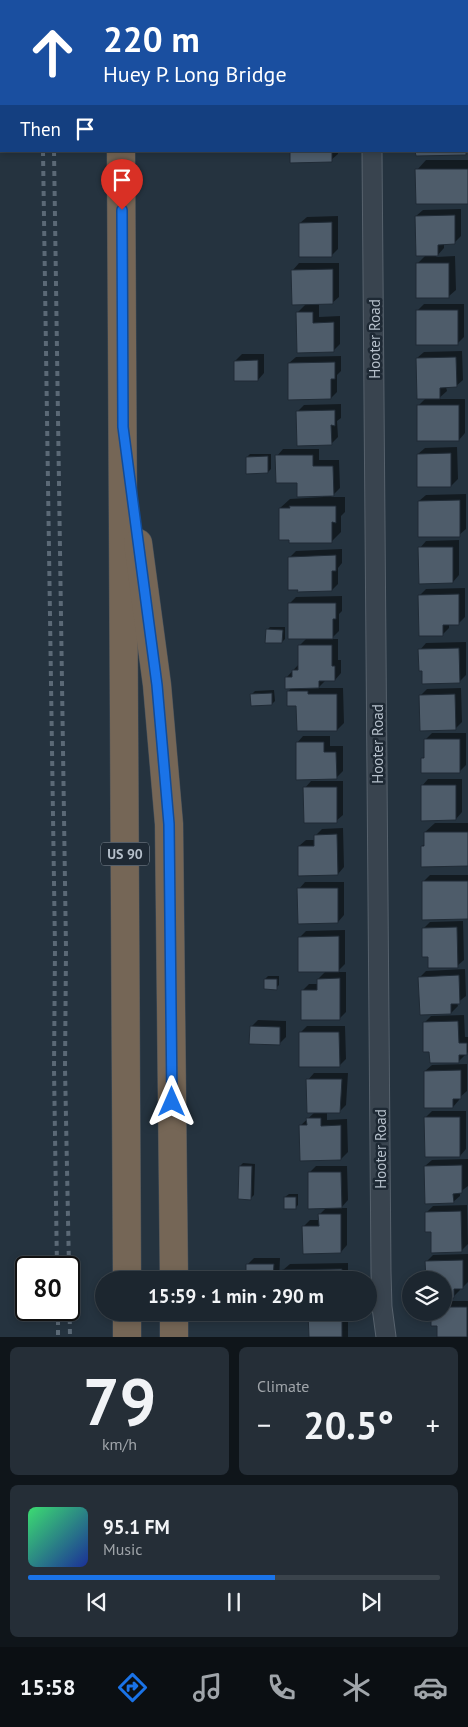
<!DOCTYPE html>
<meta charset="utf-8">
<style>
body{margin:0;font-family:"PT Sans",sans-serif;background:#252e37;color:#f1f3f6;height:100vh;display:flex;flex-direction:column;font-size:19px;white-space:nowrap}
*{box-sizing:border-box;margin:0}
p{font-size:16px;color:#a0a5aa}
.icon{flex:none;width:28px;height:28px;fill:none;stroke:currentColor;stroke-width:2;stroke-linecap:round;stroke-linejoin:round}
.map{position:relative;height:1337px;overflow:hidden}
.details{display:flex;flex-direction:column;gap:10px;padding:10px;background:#0f151a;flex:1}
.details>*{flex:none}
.banner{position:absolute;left:0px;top:0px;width:469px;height:152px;box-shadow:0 2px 8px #0003,0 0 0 1px #3a434b;background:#1a4fa0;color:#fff;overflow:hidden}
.buttons{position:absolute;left:402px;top:1271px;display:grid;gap:10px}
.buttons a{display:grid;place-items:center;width:50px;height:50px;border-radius:50%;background:#1c262f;box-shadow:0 2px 8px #0003,0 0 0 1px #3a434b;font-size:25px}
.speed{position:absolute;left:15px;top:1256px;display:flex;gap:10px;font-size:25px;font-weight:700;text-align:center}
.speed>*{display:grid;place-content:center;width:65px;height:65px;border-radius:50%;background:#1c262f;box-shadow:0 2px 8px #0003,0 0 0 1px #3a434b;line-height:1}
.speed .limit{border:2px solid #111;border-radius:8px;background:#fff;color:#111}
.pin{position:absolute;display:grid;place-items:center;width:42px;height:42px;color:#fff;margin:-51px -21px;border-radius:50% 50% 50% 0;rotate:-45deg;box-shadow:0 0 5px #0007}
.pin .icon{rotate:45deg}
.me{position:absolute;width:55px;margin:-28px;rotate:0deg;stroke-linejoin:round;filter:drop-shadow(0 0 4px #0008)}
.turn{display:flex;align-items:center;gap:18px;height:105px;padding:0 20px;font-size:22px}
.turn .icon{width:65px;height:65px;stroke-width:2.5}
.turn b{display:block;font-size:35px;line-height:42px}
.then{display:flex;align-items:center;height:48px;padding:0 20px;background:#0003;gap:10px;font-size:19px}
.big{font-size:38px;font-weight:700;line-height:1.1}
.details .tile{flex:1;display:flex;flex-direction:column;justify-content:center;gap:8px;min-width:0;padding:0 18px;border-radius:8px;background:#252e37}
.details .dial{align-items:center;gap:0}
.dial b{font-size:65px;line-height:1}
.song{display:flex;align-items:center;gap:15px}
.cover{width:60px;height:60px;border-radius:8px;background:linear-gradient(135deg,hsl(140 70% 55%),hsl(230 70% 35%))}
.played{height:5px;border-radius:2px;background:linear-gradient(90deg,#1a73e8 60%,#3a434b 60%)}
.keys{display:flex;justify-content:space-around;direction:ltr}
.heat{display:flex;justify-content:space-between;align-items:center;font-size:28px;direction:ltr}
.details .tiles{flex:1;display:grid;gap:10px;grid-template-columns:1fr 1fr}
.tile:last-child{grid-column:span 2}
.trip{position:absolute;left:95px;top:1271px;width:282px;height:50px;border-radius:25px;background:#1c262f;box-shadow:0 2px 8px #0003,0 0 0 1px #3a434b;font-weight:700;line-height:50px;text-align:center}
.dock{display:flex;height:80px;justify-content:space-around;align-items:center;background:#0b0f13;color:#a0a5aa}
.dock .icon{width:35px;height:35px}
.dock .active{color:#1a73e8}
.dock b{font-size:22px;color:#f1f3f6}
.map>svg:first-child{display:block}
</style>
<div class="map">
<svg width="468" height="1337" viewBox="0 0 468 1337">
<rect width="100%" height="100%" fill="#25333f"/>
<!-- shadow -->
<g fill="#0007">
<rect x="290" y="0" width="46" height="1"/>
<rect x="414" y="0" width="39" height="1"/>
<path d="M468,114V151L465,154L417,151H468Z"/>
<path d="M291,151H338V154L331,160Z"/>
<path d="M426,160H468V202L417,170Z"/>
<path d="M461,209V236L454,243H444V248L436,257L455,256L456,290L449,296L417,264L426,255L416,216L423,210Z"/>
<path d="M338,216V249L332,255L300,223L307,217Z"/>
<path d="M299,263H339V297L332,303H319V317L340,316V344L333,351L298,312L307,303L293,270Z"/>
<path d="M424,304H464V337L457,344L417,311Z"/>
<path d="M462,351L463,380L456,386L446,387L447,391L438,399H465V433L459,440L418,406L426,398L417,358L424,352Z"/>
<path d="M242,354H264V373L258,380L235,361Z"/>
<path d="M341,356V371L337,375V392L331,398L289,363L296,357Z"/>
<path d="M341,404V418L337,421L338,437L331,444L297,412L304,405Z"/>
<path d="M457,447L458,479L451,486L418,454L425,448Z"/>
<path d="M283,449H319V460H339L340,488L331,497H345V512L341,516V532L332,541L280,508L290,499L323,497V495L298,481L277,456Z"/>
<path d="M250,454H271V469L268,472L247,457Z"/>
<path d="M466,494V529L459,535L419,501L426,495Z"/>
<path d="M459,540V575L453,582L420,548L426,541Z"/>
<path d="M342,549V563L338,568V584L332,590L289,558L296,551Z"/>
<path d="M465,588V617L458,624H449V628L442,635L420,595L426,589Z"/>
<path d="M342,596V611L339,614V631L331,639H338V660H341V673L335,680H326L318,688H343L344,723L337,730L297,705L288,692L292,687L286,678L299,664V646L307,638L289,604L296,597Z"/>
<path d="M270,627H285V639L282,642L267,630Z"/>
<path d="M466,642V675L460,681L420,650L426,643Z"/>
<path d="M461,688L462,722L455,729L421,695L427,689Z"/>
<path d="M274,690L275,701L272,704L252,694L255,691Z"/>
<path d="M432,733H466V765L459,772L422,759L425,756V740Z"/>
<path d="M303,736H330V746H343V771L336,778L297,743Z"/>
<path d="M428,779H462V812L456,819L422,786Z"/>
<path d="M311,781H343V815L336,821L305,788Z"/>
<path d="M435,823H468V865L422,846L426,843L425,832Z"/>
<path d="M343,828L344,867L338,874L299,846L306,840H316V835L322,829Z"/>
<path d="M430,875H468V918L423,882Z"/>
<path d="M305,882H344V915L338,922L299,889Z"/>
<path d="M463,921L464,960L457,966L429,956L423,929L430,922Z"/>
<path d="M345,930V964L337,972H346V1012L339,1019L302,991L309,984H318V979L327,970L299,938L306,931Z"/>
<path d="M465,969L466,996L457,1003L458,1006L451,1013L420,977L426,971Z"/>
<path d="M268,976H279V985L276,988L265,979Z"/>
<path d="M464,1015L465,1037H468V1052L459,1061L424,1023L431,1016Z"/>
<path d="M258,1020L286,1021V1037L279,1044L251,1027Z"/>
<path d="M307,1026H345L346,1059L339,1066L300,1033Z"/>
<path d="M467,1064V1091L459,1098V1100L453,1107L425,1071L432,1065Z"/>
<path d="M314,1073H348L346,1105L340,1111H327V1120L347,1119L348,1152L341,1159L300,1126L315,1112L308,1080Z"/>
<path d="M432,1111H466V1149L460,1156L425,1118Z"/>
<path d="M468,1159V1186L460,1192V1196L453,1202L425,1166L432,1160Z"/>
<path d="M243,1163L255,1164L254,1195L251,1198L240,1166Z"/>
<path d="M316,1166H347L348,1200L341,1208H347V1245L341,1252L304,1226L310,1220H320V1214L327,1207L309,1173Z"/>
<path d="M289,1194H298V1205L295,1208L285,1197Z"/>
<path d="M467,1205L468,1244L461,1251L432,1230L426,1213L433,1206Z"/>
<path d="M468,1254V1282L463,1287L460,1288V1290L453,1297H444V1280H427V1261L433,1255Z"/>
<path d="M254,1258H280L279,1280H247L248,1264Z"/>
<path d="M348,1263V1280H283V1270L290,1264Z"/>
<path d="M444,1301H468V1337H439V1324L444,1312Z"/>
<path d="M311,1312H348V1337H310L309,1314Z"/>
</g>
<!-- building -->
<g fill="#4e5c6a" stroke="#202b36">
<path d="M290,151H332V162L290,163Z"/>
<path d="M415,151H466V155L416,156Z"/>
<path d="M415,169H468V204H416Z"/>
<path d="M455,215V244L438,245V256H416L415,216Z"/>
<path d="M332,222V257H299V223Z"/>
<rect x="416" y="263" width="33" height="35"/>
<path d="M333,269V304L292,305L291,270Z"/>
<rect x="416" y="310" width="42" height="35"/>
<path d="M296,312H313V323L334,322V352L297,353Z"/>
<path d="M456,357L457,387L440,388V399H417L416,358Z"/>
<path d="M258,360V381H234V361Z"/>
<path d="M335,362V379H331V399L288,400V363Z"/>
<rect x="417" y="405" width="42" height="36"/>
<path d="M335,410V426L331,425L332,445L297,446L296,411Z"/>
<path d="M451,453V487H417V454Z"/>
<path d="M275,455H313V466H333L334,496L297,497V483H276Z"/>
<path d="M268,456V473L246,474V457Z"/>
<path d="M460,500V537H418V501Z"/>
<path d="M289,506H336V523L332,522V543H289V540H279V508H290Z"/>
<path d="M418,547H453V583L419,584Z"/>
<path d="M336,555V571H332V591L297,592L298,590H288V557Z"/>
<path d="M459,594V625H443V636H419L418,595Z"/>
<path d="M288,603H336V619H333V639H288Z"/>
<path d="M266,629L283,630L282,643H265Z"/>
<path d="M298,645H332V666H335V681H319V688L285,689V677H292V670H298Z"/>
<path d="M459,648L460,683L422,684V671H419L418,649Z"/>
<path d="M287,691H308V694H337V731H297L296,706H287Z"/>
<path d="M272,693V705L251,706L250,694Z"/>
<path d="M455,694L456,730L420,731L419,695Z"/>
<path d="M424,739H460V773H421V758H424Z"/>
<path d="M296,742H324V752H336L337,779L296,780Z"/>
<path d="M421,785H456V820L421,821Z"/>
<path d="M303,787H337V823H304Z"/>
<path d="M424,832H468V866L421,867V846H424Z"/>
<path d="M337,834L338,875L298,876V846H314V835Z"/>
<path d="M422,881H468V919L422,920Z"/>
<path d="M297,888H338V923L298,924Z"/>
<path d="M457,927L458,968H428V957H422V928Z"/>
<path d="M339,936V972H298V937Z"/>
<path d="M459,975L460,1004H451V1014L420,1015L418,977Z"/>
<path d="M340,978V1020H301V990H317V979Z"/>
<path d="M264,979H277V990L264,989Z"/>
<path d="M458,1021L459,1043H467V1055H459V1063H430L429,1052H423V1022Z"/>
<path d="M250,1026L280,1027V1045L249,1044Z"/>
<path d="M299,1032H339L340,1067H299Z"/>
<path d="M461,1070V1099H453V1108H424V1071Z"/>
<path d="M306,1079H342L340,1113H307Z"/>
<path d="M424,1117H460V1157H425Z"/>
<path d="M306,1118H321V1126L341,1125V1160L300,1161L299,1125H307Z"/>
<path d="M462,1165V1193L453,1194L454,1203L425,1204L424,1166Z"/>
<path d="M239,1166H252L251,1200L238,1199Z"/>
<path d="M308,1172H341L342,1208L308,1209Z"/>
<rect x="284" y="1197" width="12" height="12"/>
<path d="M461,1211L462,1252L431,1253V1232H425V1212Z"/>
<path d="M318,1214H341V1253L303,1254L302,1226H319Z"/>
<path d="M463,1260V1289H454V1298H444V1280H426L425,1261Z"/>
<path d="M246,1264H274L273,1280H246Z"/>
<path d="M342,1269V1280H282V1270Z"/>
<path d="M444,1307H467V1337H437V1326H431V1312H444Z"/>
<path d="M342,1312V1337H309L308,1313Z"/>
</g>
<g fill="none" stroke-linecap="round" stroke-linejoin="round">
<defs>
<g id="street">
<path d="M371,0V1"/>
<path d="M372,151L381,1272L382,1307L386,1337"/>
</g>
<g id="highway">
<path d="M105,0V1"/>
<path d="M121,151L127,1280"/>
<path d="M138,543L157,685L169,824L174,1280"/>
<path d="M127,1312V1337"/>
<path d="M174,1312V1337"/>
</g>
</defs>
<!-- street casing -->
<use href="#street" stroke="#57626d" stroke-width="21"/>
<!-- highway casing -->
<use href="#highway" stroke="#444f5a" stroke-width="29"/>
<!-- street -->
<use href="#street" stroke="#39444f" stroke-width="19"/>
<!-- highway -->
<use href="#highway" stroke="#756656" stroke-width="28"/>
<!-- rail -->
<g stroke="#5b6976" stroke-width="4" stroke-dasharray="5 5" stroke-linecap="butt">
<path d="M28,0L29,1"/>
<path d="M40,0V1"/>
<path d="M43,151L55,948L54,1068L57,1268"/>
<path d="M54,151L66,949L65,1068L69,1268"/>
<path d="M69,1269L70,1337"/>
<path d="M58,1310V1337"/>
</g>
</g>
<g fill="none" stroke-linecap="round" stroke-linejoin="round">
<defs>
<path id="route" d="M122,210L123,427L157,685L169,824L172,1102"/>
</defs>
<!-- route casing -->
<use href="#route" stroke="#114b97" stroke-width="12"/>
<!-- route -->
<use href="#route" stroke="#1a73e8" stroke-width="9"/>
</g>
<g text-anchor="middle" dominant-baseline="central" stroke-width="5" stroke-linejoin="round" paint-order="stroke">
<!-- shield labels -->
<rect fill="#1e2934" stroke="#88929d" stroke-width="1" x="101" y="842.5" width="48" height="23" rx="4"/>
<g font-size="14" font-weight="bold" fill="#b5bfca">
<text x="125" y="854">US 90</text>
</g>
<!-- street labels -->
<g font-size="15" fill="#b5bfca" stroke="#1e2934">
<text transform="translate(374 339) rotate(-90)">Hooter Road</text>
<text transform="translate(377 744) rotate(-90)">Hooter Road</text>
<text transform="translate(380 1149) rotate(-90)">Hooter Road</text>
</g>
</g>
</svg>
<div class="buttons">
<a><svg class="icon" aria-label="layers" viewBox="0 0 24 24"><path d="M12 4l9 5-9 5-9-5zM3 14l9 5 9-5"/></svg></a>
</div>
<div class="speed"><div class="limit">80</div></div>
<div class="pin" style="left:122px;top:210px;background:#d93025"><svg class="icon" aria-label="arrive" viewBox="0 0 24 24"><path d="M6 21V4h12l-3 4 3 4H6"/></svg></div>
<svg class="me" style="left:172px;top:1102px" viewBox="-20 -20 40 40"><path d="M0-17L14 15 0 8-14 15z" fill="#1a73e8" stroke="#fff" stroke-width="4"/></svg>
<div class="trip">15:59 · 1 min · 290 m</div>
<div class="banner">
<div class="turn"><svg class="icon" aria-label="ahead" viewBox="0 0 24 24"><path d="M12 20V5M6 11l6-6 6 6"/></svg><div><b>220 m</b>Huey P. Long Bridge</div></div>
<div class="then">Then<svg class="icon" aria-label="arrive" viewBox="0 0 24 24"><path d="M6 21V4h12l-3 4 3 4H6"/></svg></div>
</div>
</div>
<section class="details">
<div class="tiles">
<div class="tile dial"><b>79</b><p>km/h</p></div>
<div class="tile"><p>Climate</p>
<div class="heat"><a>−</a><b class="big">20.5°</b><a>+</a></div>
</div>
<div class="tile">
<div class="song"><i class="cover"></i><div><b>95.1 FM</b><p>Music</p></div></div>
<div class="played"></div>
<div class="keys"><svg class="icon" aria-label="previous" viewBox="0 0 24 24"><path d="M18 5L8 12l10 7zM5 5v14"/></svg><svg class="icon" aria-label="pause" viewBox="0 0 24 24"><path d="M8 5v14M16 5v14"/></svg><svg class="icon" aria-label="next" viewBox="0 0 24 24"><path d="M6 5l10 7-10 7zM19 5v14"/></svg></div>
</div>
</div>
</section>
<nav class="dock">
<b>15:58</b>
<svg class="icon active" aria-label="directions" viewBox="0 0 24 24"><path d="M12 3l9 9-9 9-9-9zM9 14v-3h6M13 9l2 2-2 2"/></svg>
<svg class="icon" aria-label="music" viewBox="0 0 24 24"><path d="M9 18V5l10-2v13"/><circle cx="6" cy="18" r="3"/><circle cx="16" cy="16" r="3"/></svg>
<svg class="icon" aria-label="phone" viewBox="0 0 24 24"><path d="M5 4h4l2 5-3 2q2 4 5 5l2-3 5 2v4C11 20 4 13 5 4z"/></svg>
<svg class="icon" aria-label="climate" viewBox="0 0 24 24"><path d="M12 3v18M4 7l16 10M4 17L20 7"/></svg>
<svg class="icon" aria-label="car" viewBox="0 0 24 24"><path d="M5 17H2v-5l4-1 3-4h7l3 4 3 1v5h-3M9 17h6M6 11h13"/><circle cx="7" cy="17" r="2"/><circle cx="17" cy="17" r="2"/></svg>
</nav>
